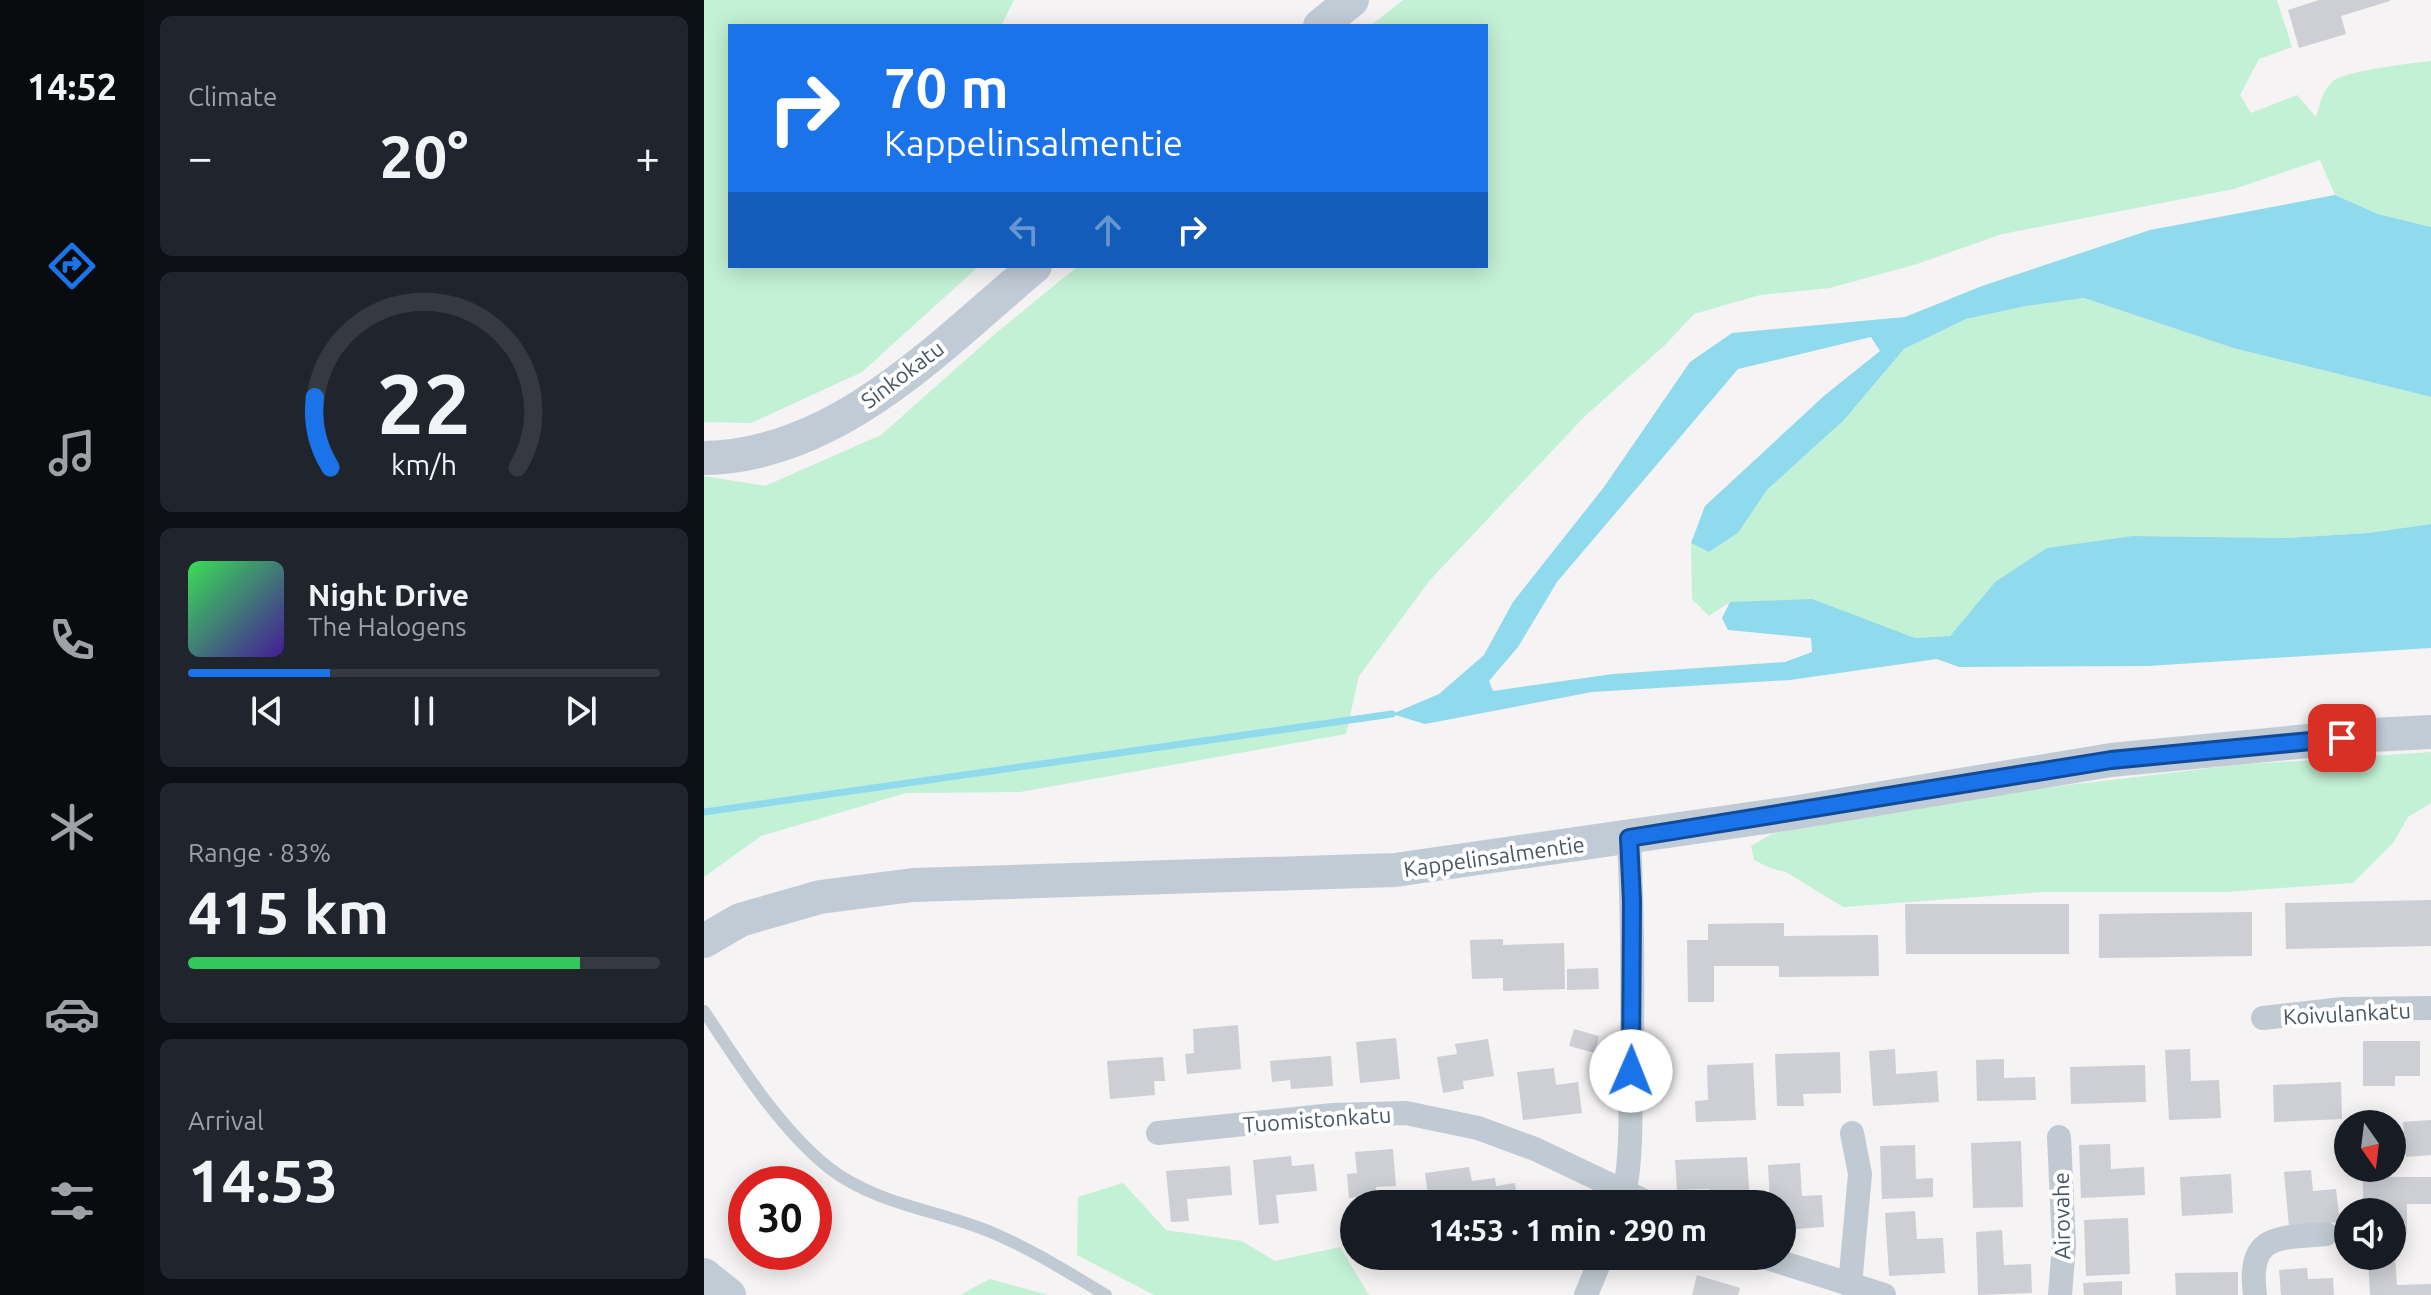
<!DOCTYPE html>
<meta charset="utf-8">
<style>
body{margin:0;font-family:Ubuntu,sans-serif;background:#20242c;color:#f1f3f6;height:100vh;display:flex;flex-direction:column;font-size:30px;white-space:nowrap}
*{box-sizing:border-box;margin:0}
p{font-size:26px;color:#9ea1a6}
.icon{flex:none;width:44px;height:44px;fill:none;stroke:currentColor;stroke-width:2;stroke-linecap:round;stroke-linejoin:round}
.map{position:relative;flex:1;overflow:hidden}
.sheet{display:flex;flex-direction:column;gap:16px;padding:16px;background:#0d0f14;width:560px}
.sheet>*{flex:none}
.guide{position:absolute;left:24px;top:24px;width:760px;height:244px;border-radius:0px;box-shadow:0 4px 20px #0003;background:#1a73e8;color:#fff;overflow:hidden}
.needle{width:52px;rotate:166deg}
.buttons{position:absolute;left:1630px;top:1110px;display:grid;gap:16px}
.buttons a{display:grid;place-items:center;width:72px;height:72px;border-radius:50%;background:#171b24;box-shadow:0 4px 20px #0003;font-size:40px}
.speed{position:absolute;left:24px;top:1166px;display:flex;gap:16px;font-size:40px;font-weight:700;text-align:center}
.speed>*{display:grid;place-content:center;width:104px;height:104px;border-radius:50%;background:#171b24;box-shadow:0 4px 20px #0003;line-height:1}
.speed .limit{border:12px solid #d22;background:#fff;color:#111}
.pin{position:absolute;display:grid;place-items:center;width:68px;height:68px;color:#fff;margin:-34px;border-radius:16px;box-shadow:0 4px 12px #0006}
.me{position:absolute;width:88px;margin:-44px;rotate:1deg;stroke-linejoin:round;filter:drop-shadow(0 0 6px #0008)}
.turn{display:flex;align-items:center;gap:28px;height:168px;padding:0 24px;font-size:36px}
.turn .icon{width:104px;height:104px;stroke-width:2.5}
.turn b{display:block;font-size:56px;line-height:68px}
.lanes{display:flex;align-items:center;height:76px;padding:0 24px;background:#0003;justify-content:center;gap:40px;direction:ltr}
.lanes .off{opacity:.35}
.big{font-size:60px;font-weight:700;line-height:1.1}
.sheet .tile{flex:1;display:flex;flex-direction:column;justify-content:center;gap:12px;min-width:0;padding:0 28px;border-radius:12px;background:#20242c}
.sheet .dial{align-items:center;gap:0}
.dial svg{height:208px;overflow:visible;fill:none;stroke:#363941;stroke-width:7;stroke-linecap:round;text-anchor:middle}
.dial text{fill:#f1f3f6;stroke:none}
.song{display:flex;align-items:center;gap:24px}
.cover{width:96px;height:96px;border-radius:12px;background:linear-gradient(135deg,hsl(130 70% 55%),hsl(260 70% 35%))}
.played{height:8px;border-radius:4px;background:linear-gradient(90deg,#1a73e8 30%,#363941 30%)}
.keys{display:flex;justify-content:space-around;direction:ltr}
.heat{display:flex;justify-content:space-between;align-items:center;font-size:44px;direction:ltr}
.charge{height:12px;border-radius:6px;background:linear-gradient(90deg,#34c759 83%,#363941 0)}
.trip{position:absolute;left:636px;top:1190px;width:456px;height:80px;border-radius:40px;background:#171b24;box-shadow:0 4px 20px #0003;font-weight:700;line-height:80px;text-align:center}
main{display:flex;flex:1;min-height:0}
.menu{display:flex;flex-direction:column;width:144px;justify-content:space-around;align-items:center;background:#090b0e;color:#9ea1a6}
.menu .icon{width:56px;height:56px}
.menu .active{color:#1a73e8}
.menu b{font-size:36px;color:#f1f3f6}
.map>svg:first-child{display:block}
</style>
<main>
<nav class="menu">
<b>14:52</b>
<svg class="icon active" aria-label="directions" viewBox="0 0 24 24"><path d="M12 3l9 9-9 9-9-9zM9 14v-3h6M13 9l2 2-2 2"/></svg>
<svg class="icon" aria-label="music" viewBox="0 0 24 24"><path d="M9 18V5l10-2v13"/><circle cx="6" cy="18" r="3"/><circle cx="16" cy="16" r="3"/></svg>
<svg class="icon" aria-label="phone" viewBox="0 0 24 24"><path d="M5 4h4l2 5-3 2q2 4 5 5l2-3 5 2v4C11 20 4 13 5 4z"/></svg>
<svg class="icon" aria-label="climate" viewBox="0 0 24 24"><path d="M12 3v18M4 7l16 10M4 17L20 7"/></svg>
<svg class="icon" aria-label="car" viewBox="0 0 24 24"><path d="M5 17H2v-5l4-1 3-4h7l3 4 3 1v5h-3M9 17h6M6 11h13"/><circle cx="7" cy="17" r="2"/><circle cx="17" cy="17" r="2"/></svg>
<svg class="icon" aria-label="filters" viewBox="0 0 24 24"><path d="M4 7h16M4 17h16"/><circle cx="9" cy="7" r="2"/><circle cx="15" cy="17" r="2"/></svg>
</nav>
<section class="sheet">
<div class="tile"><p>Climate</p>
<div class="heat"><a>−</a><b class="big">20°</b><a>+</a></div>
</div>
<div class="tile dial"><svg viewBox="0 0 100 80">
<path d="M14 69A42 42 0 1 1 86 69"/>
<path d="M14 69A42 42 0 0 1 8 42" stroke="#1a73e8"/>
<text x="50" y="56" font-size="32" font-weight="700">22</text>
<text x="50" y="72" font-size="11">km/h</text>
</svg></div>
<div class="tile">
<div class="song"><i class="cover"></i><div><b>Night Drive</b><p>The Halogens</p></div></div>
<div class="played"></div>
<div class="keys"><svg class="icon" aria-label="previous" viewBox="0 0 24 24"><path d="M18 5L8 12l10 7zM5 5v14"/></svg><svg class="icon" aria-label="pause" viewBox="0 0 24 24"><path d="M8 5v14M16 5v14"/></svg><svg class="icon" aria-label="next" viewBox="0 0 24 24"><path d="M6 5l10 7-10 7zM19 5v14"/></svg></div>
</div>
<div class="tile"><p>Range · 83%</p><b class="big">415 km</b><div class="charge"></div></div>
<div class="tile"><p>Arrival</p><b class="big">14:53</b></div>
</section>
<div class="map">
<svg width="1727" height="1295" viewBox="0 0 1727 1295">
<rect width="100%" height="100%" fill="#f5f3f3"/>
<!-- green -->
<g fill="#c3f1d5">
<path d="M0,0H310L297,26H26V266H275L158,372L47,423L0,422Z"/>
<path d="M699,0H1573L1588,47L1555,59L1536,95L1547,113L1593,95L1612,117C1616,104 1618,92 1628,82C1639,71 1708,63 1727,61V227L1674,214L1631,195L1616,160L1530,189L1298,234L1213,264L1126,288L1056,295L990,314L961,345L881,416L726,580L655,676L642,734L316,792L202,793L57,836L0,877V476L61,486L177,435L292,333L374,266H782V26H666Z"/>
<path d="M1380,298L1529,348L1727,397V524L1664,533L1582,538L1429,536L1291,582L1246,636L1211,638L1194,632L1026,602L1005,616L988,599L987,543L1005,552L1034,533L1063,490L1140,420L1200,349L1262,319L1322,306Z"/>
<path d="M1727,752V803L1704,817L1689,843L1649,883L1521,892H1339L1139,907L1082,872L1066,868L1050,860L1047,846L1068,834L1125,821L1339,788L1533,765Z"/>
<path d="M419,1183L462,1230L538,1241L571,1261L636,1247L665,1295H450L373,1255L374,1197Z"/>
<path d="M286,1279L344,1295H256Z"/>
</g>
<!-- water -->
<path fill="#90daee" d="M1631,195L1674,214L1727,227V397L1529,348L1380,298L1322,306L1262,319L1200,349L1140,420L1063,490L1034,533L1005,552L987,543L1001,506L1121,395L1176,351L1167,337L1034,369L853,582L814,647L785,681L789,691L909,674L1081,662L1108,652L1107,638L1024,630L1018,618L1026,602L1108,599L1211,638L1246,636L1291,582L1343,548L1429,536L1582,538L1664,533L1727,524V648L1444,666L1255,667L1233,659L1086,680L888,692L721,724L688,714L735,694L780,655L809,602L900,487L986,362L1028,333L1201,317L1278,286L1446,230Z"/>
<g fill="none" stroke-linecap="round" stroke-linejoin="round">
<!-- stream -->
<path stroke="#90daee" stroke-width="7" d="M0,812L688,714"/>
</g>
<!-- building -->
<g fill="#cdcfd5">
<path d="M1615,0H1686V1L1637,16L1642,34L1595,48L1584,10Z"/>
<path d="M1727,900V946L1582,949L1581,903Z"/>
<path d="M1201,904H1365V954H1202Z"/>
<path d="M1548,912V956L1395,958V914Z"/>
<path d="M1080,923V936L1174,935L1175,976L1075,977V966H1010V1002H984L983,940H1004V924Z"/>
<path d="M799,939V945L860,943L861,989L799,991V978L768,979L766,940Z"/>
<path d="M894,968L895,989L863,990V969Z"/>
<path d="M534,1025L537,1069L483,1074L481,1054L490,1053L489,1029Z"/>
<path d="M870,1029L895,1036L891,1053L865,1046Z"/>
<path d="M692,1038L696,1079L656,1083L652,1042Z"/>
<path d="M784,1039L790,1076L759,1081L760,1089L739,1093L733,1057L753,1054L751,1044Z"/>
<path d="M1659,1041H1716V1076H1691V1086H1659Z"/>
<path d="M1191,1049L1192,1074L1233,1071L1235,1102L1169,1106L1165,1051Z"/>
<path d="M1486,1049L1487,1081L1515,1080L1517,1118L1465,1120L1461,1050Z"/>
<path d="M1136,1052L1137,1093L1099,1094L1100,1106H1073L1071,1054Z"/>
<path d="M627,1056L629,1086L587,1089L586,1080L568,1082L566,1061Z"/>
<path d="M459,1057L461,1081H450L451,1095L406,1099L403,1061Z"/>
<path d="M1300,1059V1078L1331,1077L1332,1100L1273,1101L1272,1060Z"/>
<path d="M1049,1063L1052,1120L992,1122L991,1101L1004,1100L1003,1065Z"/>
<path d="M1441,1065L1442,1102L1367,1104L1366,1067Z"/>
<path d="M850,1068L852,1085L874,1082L878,1113L819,1120L813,1072Z"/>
<path d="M1637,1082L1638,1119L1570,1122L1569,1085Z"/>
<path d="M1727,1120V1155L1702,1157L1699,1122Z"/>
<path d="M1317,1141L1319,1207L1269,1208L1267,1143Z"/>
<path d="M1406,1144L1407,1169L1440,1167L1441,1195L1377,1198L1375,1145Z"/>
<path d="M1211,1145L1212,1179L1229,1178V1197L1178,1199L1176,1146Z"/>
<path d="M689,1149L692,1186L672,1187L673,1195L645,1198L643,1174L653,1173L651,1152Z"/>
<path d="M587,1156L588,1166L610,1164L613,1191L572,1195L575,1223L555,1225L549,1160Z"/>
<path d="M1043,1157L1046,1204H1005V1189L973,1190L971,1160Z"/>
<path d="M1096,1163L1098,1196L1118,1195L1120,1227L1078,1230V1204H1066L1064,1165Z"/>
<path d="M526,1166L528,1195L483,1199L485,1221L467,1222L462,1171Z"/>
<path d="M765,1167L768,1181L791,1178L792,1186L811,1183L814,1204H759L758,1199L725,1203L721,1173Z"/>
<path d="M1607,1170L1609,1191L1632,1189L1636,1222L1585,1227L1580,1172Z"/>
<path d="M1527,1174L1529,1213L1478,1216L1476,1177Z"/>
<path d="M1659,1177H1727V1204H1703V1234L1688,1235V1212H1659Z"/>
<path d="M1211,1211L1213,1239L1239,1238L1241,1273L1185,1276L1181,1213Z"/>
<path d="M1424,1218L1426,1274L1382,1276L1380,1220Z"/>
<path d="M1298,1230L1300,1265L1327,1264L1328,1293L1274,1295L1272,1232Z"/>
<path d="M1691,1257L1693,1285L1727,1284V1295H1666L1664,1259Z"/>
<path d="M1603,1268L1604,1279L1629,1278L1630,1295H1577L1575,1270Z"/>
<path d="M1534,1272V1295H1472L1471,1273Z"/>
<path d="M993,1275L1036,1288L1034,1295H988Z"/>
<path d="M1418,1281V1295H1380L1379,1283Z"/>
</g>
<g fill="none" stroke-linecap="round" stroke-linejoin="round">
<!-- lane -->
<path stroke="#c1cad2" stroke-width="12" d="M0,1011C35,1064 75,1128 125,1168C173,1205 235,1210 289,1233C329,1250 365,1273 402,1295"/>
<!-- street -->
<g stroke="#c1cad2" stroke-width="24">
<path d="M1559,1018L1639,1009L1727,1008"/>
<path d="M454,1133L629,1115L702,1113L774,1128L831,1149L947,1204"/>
<path d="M1355,1137L1360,1245L1356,1295"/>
<path d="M918,1202C928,1165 926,1123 927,1085C929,1002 929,920 925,838"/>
<path d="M1057,1256L1180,1295"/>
<path d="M1146,1285L1156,1174L1148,1133"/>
<path d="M882,1295L898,1256"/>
<path d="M1551,1295C1543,1234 1573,1238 1622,1234"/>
</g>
<!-- secondary -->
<g stroke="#c1cbd6" stroke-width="34">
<path d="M616,26L648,0"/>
<path d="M0,458C133,456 236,346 331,266"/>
<path d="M0,941L36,920L116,897L209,885L691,870L1088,813L1407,760L1667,735L1727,732"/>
<path d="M0,1275L25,1295"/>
</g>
</g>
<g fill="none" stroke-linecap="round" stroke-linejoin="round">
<defs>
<path id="route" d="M927,1071L928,901L925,838L1407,760L1638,738"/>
</defs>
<!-- route casing -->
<use href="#route" stroke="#114b97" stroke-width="20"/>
<!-- route -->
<use href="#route" stroke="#1a73e8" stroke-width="14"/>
</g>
<g text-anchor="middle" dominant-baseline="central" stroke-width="8" stroke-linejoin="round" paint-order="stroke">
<!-- street labels -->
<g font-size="22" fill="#4a5661" stroke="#fff">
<text transform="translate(198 374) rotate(-37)">Sinkokatu</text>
<text transform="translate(790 856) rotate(-8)">Kappelinsalmentie</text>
<text transform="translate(1643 1013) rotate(-3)">Koivulankatu</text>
<text transform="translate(613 1119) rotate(-4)">Tuomistonkatu</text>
<text transform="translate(1357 1216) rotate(-91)">Airovahe</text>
</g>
</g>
</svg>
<div class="buttons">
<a><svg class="needle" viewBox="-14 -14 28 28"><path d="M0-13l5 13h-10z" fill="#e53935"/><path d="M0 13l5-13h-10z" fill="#9ea1a6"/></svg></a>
<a><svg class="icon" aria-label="sound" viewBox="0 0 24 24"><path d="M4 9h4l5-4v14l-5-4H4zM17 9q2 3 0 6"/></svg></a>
</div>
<div class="speed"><div class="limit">30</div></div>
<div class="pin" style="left:1638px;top:738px;background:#d93025"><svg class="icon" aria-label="arrive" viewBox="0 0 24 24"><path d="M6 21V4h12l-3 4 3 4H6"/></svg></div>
<svg class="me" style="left:927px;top:1071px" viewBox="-20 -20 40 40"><circle r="19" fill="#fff"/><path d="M0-13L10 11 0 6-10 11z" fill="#1a73e8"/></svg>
<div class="trip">14:53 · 1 min · 290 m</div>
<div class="guide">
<div class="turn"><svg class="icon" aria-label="right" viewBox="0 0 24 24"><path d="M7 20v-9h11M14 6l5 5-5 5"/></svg><div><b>70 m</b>Kappelinsalmentie</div></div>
<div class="lanes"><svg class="icon off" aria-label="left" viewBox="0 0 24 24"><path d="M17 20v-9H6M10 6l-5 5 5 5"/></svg><svg class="icon off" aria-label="ahead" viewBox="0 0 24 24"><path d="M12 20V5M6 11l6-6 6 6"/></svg><svg class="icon" aria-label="right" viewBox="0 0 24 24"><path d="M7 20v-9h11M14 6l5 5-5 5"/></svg></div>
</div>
</div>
</main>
